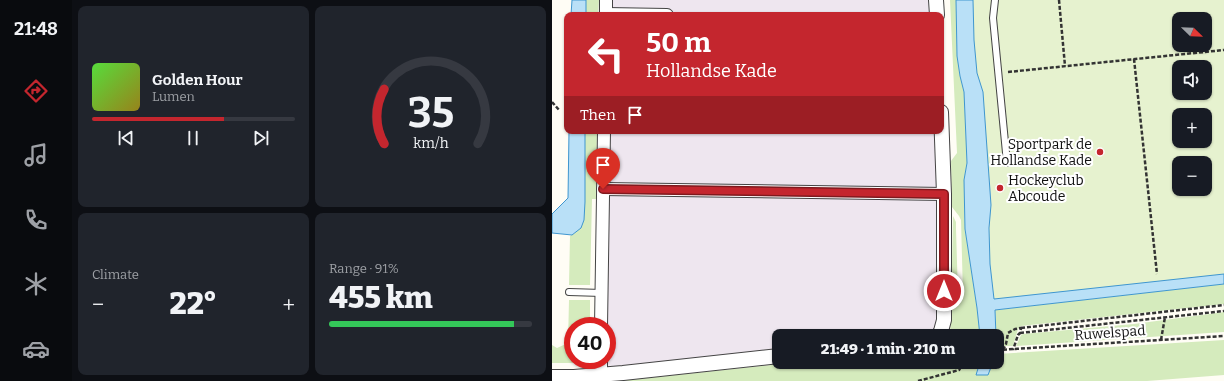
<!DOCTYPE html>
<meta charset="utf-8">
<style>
body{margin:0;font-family:Bitter,serif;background:#20242c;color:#f1f3f6;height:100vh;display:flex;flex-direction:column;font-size:15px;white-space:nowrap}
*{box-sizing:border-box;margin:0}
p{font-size:13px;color:#9ea1a6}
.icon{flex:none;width:22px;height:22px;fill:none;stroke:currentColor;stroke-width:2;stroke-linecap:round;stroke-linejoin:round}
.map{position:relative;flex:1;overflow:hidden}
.details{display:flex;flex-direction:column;gap:6px;padding:6px;background:#0d0f14;width:480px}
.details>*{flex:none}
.top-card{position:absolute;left:12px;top:12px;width:380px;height:122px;border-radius:8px;box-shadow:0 1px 3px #0004;background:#c4262e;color:#fff;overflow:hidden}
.needle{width:26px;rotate:113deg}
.fabs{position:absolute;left:620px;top:12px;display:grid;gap:8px}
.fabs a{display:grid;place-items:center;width:40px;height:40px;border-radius:8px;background:#171b24;box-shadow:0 1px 3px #0004;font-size:20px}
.speed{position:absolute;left:12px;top:317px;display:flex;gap:8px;font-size:20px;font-weight:700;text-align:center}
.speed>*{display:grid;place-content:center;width:52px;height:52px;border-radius:50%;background:#171b24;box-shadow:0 1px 3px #0004;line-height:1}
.speed .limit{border:6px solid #d22;background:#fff;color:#111}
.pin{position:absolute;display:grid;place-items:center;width:34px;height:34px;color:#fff;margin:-41px -17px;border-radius:50% 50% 50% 0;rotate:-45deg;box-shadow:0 0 4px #0007}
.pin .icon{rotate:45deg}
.me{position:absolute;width:44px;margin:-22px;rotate:0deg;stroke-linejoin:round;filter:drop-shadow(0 0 3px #0008)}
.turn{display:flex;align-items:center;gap:14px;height:84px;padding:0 16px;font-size:18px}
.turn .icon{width:52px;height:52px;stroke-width:2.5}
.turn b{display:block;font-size:28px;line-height:34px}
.then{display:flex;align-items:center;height:38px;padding:0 16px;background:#0003;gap:8px;font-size:15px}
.big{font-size:30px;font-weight:800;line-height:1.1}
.details .widget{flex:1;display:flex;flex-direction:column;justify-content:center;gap:6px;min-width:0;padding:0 14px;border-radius:8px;background:#20242c}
.details .dial{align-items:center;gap:0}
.dial svg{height:104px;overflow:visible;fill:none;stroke:#363941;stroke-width:7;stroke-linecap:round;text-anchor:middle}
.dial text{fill:#f1f3f6;stroke:none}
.song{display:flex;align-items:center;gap:12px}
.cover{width:48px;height:48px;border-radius:6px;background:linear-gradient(135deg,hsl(110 70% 55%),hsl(50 70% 35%))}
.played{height:4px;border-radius:2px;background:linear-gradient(90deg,#c4262e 65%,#363941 65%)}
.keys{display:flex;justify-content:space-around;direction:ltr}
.heat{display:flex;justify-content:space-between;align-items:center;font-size:22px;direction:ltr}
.charge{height:6px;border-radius:3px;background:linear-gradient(90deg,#34c759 91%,#363941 0)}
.details .tiles{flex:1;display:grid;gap:6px;grid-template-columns:repeat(2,1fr)}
.trip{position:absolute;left:220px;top:329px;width:232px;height:40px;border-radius:8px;background:#171b24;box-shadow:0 1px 3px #0004;font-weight:800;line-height:40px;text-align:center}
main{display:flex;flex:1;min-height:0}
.menu{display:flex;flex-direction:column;width:72px;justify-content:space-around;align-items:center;background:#090b0e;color:#9ea1a6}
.menu .icon{width:28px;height:28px}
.menu .selected{color:#c4262e}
.menu b{font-size:18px;color:#f1f3f6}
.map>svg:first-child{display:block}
</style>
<main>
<nav class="menu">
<b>21:48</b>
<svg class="icon selected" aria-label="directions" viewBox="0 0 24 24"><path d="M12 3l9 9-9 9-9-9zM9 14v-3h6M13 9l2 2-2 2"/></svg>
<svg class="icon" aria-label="music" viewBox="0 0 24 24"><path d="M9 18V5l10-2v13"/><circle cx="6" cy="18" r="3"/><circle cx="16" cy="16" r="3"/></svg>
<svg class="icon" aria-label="phone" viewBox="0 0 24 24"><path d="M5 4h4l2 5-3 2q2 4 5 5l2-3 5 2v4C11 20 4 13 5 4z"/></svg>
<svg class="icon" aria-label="climate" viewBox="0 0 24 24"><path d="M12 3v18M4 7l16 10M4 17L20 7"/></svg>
<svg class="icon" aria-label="car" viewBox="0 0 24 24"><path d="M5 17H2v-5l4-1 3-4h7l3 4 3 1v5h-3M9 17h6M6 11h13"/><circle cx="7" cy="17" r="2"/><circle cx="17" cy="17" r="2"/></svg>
</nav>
<section class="details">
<div class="tiles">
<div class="widget">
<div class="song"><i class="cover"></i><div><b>Golden Hour</b><p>Lumen</p></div></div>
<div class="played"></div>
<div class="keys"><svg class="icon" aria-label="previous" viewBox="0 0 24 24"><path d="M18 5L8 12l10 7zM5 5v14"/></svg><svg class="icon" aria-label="pause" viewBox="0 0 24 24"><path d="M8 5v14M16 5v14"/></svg><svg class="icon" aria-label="next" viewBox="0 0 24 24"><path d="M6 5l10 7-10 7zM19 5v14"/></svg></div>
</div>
<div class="widget dial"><svg viewBox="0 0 100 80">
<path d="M14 69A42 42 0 1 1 86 69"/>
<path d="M14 69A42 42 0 0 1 14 27" stroke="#c4262e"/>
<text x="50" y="56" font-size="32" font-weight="700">35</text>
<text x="50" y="72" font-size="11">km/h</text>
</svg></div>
<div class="widget"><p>Climate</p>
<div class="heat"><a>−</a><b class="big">22°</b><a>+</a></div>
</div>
<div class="widget"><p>Range · 91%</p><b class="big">455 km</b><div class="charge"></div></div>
</div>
</section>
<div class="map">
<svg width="672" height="381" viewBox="0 0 672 381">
<rect width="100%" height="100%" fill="#fffdf5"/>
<!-- industrial -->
<g fill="#eee6ef">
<rect x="26" y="0" width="358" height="15"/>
<path d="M24,131H389L385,336H227V356L47,374L55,360V326L50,189H23Z"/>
</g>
<!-- green -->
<g fill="#d5ebbd">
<path d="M34,0H47L46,15H34Z"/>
<path d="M398,0H404L405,56L408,76L412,92L415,163L412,180L413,229L425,308L428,336H398L399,313L401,216L404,222V229L406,295H411L409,220L407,216L400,207L399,161L405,153Z"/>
<path d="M33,131H45L44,199H40L38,285H17L18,236L23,233L33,202Z"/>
<path d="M672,284V304L469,326L466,329L461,346H445L443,310Z"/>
<path d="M17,300H38V326H21V360H31L21,363H0V345L5,348L16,343Z"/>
<path d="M672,312V332L464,346L469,335L471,334L582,324Z"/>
<path d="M672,340V375L595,381H68L247,362H428L425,370L437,371L441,362H445V354Z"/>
</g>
<!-- pitch -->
<path fill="#e6f2cf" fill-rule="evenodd" d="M413,0H672V282L434,308ZM627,19H653V45H627ZM627,67H653V93H627ZM627,115H653V141H627ZM627,163H653V189H627Z"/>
<!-- water -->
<g fill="#b9e0f7" stroke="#3f96cf">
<path d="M20,0H34V15H19Z"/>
<path d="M404,0H421L422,40L425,73L431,92L439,205L437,228L438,264L442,299L672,274V284L443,310L444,336H428L425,308L413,229L412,180L415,163L412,92L408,76L405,56Z"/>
<path d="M17,131H33V202L32,220L29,228L20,235L0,233V214L16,198Z"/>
<path d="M428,362H441L436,375H424Z"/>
</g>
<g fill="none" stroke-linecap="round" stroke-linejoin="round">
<defs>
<g id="service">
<path d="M443,0L441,18L455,163"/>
<path d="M17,292L50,293"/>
</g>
<g id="minor">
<path d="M54,14L115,15"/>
<path d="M54,15V0"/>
<path d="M51,189L392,194"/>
<path d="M49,326L52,131"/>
<path d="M49,375V360"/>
</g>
<g id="tertiary">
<path d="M384,0L385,15"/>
<path d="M386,336L389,331L392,320V194L389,112"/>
<path d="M0,377H22L71,373L227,356"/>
</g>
</defs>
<!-- service casing -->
<use href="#service" stroke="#444" stroke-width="8"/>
<!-- minor casing -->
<use href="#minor" stroke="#444" stroke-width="14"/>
<!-- tertiary casing -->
<use href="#tertiary" stroke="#444" stroke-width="16"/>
<!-- path -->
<g stroke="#333" stroke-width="2.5" stroke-dasharray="4 2" stroke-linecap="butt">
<path d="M507,0L513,66"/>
<path d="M582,59L605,274"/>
<path d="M456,72L672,50"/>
<path d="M0,102L8,111"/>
<path d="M469,328L672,305"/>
<path d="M468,333L672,311"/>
<path d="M609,340L613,317"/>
<path d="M445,350L672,336"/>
<path d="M451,350L454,344L456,333L463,329L469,328L468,333L466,335L461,350"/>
<path d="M366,381L407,370L412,362"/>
</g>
<!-- service -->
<use href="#service" stroke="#fff" stroke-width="6"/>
<!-- minor -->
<use href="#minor" stroke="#fff" stroke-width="12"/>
<!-- tertiary -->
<use href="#tertiary" stroke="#fff" stroke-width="14"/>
</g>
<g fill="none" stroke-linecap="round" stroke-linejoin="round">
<defs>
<path id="route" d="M51,189L392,194V291"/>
</defs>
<!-- route casing -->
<use href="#route" stroke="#7f191e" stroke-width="10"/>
<!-- route -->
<use href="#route" stroke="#c4262e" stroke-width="7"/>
</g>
<!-- markers -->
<g fill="#c4262e" stroke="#fff" stroke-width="1.5">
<circle cx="548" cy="152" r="4"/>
<circle cx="448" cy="188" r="4"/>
</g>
<g text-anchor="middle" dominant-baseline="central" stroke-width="4" stroke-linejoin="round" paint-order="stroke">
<!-- poi labels -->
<g font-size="14" fill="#111" stroke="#fff" text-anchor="end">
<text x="540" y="144">Sportpark de<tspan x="540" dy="16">Hollandse Kade</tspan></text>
<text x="456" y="180" text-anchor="start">Hockeyclub<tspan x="456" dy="16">Abcoude</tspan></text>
</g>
<!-- street labels -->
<g font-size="14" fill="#111" stroke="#fff">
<text transform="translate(558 333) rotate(-4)">Ruwelspad</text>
</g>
</g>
</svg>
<div class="fabs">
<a><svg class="needle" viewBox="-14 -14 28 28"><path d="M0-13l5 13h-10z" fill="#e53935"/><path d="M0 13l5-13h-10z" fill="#9ea1a6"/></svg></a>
<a><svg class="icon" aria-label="sound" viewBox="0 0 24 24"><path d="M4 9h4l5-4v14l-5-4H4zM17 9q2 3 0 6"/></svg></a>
<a>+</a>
<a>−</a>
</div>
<div class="speed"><div class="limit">40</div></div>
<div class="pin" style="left:51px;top:189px;background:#d93025"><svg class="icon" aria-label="arrive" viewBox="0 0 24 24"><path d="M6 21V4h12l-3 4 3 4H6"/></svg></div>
<svg class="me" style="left:392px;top:291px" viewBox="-20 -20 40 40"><circle r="17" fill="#c4262e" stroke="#fff" stroke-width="3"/><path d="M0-11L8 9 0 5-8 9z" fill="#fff"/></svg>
<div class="trip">21:49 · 1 min · 210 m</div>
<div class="top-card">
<div class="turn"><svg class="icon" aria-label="left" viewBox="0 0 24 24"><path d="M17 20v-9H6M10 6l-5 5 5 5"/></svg><div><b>50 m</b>Hollandse Kade</div></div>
<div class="then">Then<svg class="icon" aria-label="arrive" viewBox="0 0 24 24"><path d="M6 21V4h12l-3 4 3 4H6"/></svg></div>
</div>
</div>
</main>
